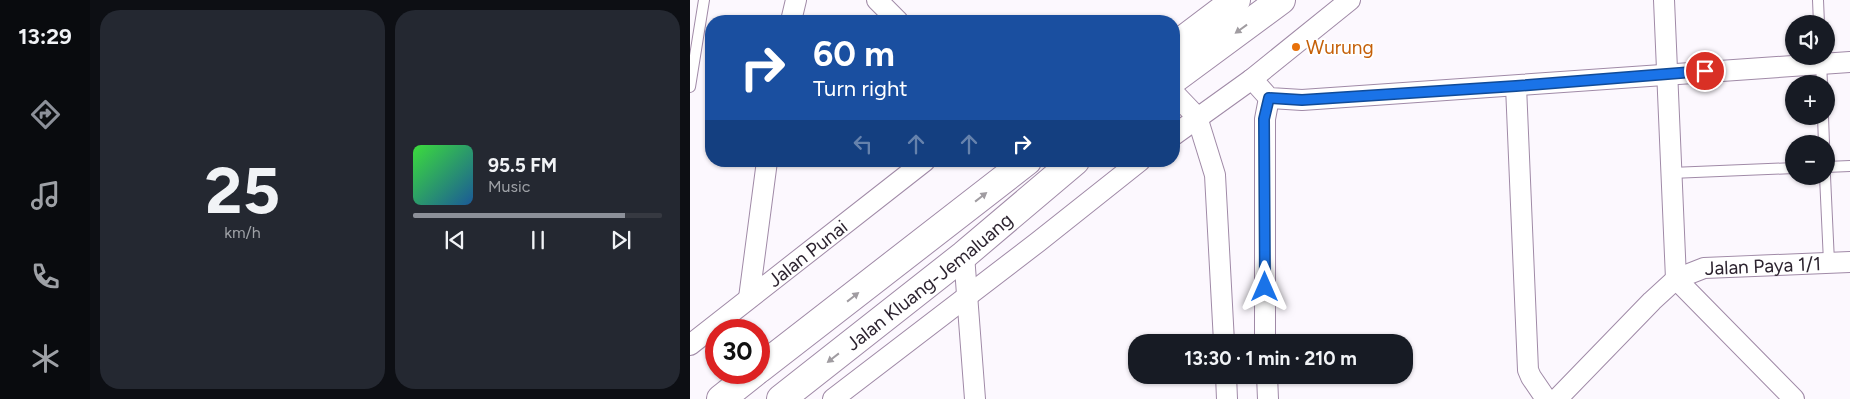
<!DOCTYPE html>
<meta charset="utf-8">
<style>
body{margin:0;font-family:Figtree,sans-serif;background:#242831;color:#f1f3f6;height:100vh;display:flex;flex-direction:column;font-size:19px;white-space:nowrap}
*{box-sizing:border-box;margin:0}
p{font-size:16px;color:#9ea1a6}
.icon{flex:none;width:28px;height:28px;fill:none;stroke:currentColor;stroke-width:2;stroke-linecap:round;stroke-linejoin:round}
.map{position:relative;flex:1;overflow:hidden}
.panel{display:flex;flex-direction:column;gap:10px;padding:10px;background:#0d0f14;width:600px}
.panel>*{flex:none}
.guide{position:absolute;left:15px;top:15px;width:475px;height:152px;border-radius:20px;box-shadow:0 1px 4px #0004;background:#1a4fa0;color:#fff;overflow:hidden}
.tools{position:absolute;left:1095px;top:15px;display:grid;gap:10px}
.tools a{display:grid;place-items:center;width:50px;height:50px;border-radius:50%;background:#171b24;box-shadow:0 1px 4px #0004;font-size:25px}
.speed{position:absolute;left:15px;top:319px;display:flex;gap:10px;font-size:25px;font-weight:700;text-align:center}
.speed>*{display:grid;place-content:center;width:65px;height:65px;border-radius:50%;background:#171b24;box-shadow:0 1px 4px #0004;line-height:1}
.speed .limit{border:8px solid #d22;background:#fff;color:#111}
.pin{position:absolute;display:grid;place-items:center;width:42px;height:42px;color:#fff;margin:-21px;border:2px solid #fff;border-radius:50%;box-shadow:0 1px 5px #0007}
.me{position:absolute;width:55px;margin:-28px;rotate:0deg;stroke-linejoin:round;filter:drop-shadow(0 0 4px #0008)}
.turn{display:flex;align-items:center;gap:18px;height:105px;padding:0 25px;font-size:22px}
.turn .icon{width:65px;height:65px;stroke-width:2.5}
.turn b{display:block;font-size:35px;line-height:42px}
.lanes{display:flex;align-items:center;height:48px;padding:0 25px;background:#0003;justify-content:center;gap:25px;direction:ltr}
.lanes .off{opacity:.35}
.panel .widget{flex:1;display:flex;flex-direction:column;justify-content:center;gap:8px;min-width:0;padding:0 18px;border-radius:20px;background:#242831}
.panel .dial{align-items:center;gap:0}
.dial b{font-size:65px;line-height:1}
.song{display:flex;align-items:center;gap:15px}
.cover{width:60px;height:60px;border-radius:8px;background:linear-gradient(135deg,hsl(120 70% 55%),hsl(210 70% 35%))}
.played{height:5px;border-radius:2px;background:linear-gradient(90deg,#8c9099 85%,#363941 85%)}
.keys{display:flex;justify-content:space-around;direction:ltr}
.panel .tiles{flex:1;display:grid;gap:10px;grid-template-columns:repeat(2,1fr)}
.trip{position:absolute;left:438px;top:334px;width:285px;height:50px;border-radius:20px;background:#171b24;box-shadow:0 1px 4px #0004;font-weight:700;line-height:50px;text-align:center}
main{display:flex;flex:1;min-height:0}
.menu{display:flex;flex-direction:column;width:90px;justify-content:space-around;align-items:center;background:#090b0e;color:#9ea1a6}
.menu .icon{width:35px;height:35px}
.menu .selected{color:#8c9099}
.menu b{font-size:22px;color:#f1f3f6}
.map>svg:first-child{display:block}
</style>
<main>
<nav class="menu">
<b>13:29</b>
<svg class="icon selected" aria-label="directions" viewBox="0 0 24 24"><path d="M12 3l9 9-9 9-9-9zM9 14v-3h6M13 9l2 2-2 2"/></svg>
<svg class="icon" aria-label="music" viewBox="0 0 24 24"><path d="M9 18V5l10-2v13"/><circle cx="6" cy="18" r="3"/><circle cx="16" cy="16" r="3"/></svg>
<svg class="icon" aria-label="phone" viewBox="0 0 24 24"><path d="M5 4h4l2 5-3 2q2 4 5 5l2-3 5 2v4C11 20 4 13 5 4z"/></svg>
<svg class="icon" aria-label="climate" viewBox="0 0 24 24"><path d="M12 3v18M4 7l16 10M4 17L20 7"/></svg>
</nav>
<section class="panel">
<div class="tiles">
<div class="widget dial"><b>25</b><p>km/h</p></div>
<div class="widget">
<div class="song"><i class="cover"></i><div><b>95.5 FM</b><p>Music</p></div></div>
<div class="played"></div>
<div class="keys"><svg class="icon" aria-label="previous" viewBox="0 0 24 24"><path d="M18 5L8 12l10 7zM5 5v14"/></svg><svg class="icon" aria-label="pause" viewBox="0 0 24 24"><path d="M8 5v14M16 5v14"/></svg><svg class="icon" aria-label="next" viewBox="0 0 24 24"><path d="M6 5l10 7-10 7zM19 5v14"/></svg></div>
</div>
</div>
</section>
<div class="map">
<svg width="1160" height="399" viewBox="0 0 1160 399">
<rect width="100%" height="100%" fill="#fcf8fe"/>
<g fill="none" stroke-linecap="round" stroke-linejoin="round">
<defs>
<g id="lane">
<path d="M1128,0L1129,24"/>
<path d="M1131,62L1132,84"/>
<path d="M0,87L14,0"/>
<path d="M1133,116L1134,144"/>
<path d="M1136,167L1160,166"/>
<path d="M981,173L1104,168"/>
<path d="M1135,176L1139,262"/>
</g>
<g id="street">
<path d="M187,0L208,21"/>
<path d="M974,0L986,279"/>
<path d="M101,21L106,0"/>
<path d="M562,79L579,98L612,100L1160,62"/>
<path d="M826,86L838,370L841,377L856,399"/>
<path d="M484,93L507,117L525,175L534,342"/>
<path d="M484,135L562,79L660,0"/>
<path d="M274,255L285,399"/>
<path d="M986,279L1104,399"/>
<path d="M59,298L77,161"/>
<path d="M575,342V119L579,98"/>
<path id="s1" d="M0,345L235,161"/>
<path d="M536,375L537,399"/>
<path d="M577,375L578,399"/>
<path d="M143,399L348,242L450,161"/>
<path id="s2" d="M867,399L962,301L986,279L1014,268L1160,262"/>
</g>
<g id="highway">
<path d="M484,47L546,0"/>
<path d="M484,79L591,0"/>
<path d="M69,369L337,161"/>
<path d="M31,399L65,372"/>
<path id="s3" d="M91,399L274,255L385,161"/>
</g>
</defs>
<!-- lane casing -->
<use href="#lane" stroke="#a08aa7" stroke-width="12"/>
<!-- street casing -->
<use href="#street" stroke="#a08aa7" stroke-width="22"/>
<!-- highway casing -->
<use href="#highway" stroke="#a08aa7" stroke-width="30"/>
<!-- lane -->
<use href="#lane" stroke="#fff" stroke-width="10"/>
<!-- street -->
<use href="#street" stroke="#fff" stroke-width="20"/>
<!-- highway -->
<use href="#highway" stroke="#fff" stroke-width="28"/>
</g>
<!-- one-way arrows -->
<defs><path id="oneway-solid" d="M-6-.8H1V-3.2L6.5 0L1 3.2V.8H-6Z" transform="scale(1.25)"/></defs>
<g fill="#a09ca1">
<use href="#oneway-solid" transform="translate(551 29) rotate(144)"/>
<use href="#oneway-solid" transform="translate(291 197) rotate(-38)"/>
<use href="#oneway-solid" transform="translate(163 297) rotate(-38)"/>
<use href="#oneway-solid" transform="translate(143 358) rotate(142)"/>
</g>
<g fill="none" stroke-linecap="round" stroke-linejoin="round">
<defs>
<path id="route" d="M575,287L574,119L579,98L612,100L826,86L1015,71"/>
</defs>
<!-- route casing -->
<use href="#route" stroke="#114b97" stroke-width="12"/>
<!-- route -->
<use href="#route" stroke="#1a73e8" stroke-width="9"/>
</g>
<!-- markers -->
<circle fill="#e8710a" stroke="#fff" stroke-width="2" cx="606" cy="47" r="5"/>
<g text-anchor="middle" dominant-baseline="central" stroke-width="4" stroke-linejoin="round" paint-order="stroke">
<!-- food labels -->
<g font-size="19" fill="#c56008" stroke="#fff" text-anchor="start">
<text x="616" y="47">Wurung</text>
</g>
<!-- street labels -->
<g font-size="19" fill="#2c232f" stroke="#fff">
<text stroke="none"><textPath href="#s1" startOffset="149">Jalan Punai</textPath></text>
<text stroke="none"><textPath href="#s2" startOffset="258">Jalan Paya 1/1</textPath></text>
<text stroke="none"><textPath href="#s3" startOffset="189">Jalan Kluang-Jemaluang</textPath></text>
</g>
</g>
</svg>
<div class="tools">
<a><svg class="icon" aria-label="sound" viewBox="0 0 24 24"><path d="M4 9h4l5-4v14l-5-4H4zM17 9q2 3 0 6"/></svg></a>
<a>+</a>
<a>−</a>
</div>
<div class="speed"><div class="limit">30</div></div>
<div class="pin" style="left:1015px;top:71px;background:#d93025"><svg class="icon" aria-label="arrive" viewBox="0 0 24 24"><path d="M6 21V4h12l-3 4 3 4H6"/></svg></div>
<svg class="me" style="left:575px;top:287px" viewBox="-20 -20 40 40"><path d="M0-17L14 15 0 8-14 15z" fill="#1a73e8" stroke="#fff" stroke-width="4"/></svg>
<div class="trip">13:30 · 1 min · 210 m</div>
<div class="guide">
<div class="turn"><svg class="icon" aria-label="right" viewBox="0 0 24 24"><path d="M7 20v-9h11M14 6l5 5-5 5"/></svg><div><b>60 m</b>Turn right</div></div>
<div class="lanes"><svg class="icon off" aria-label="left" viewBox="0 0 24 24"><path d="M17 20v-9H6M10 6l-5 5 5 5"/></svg><svg class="icon off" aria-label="ahead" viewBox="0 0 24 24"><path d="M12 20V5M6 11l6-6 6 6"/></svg><svg class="icon off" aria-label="ahead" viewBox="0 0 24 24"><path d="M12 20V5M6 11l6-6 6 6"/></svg><svg class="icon" aria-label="right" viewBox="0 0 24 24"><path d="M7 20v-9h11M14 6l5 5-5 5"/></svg></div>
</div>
</div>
</main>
